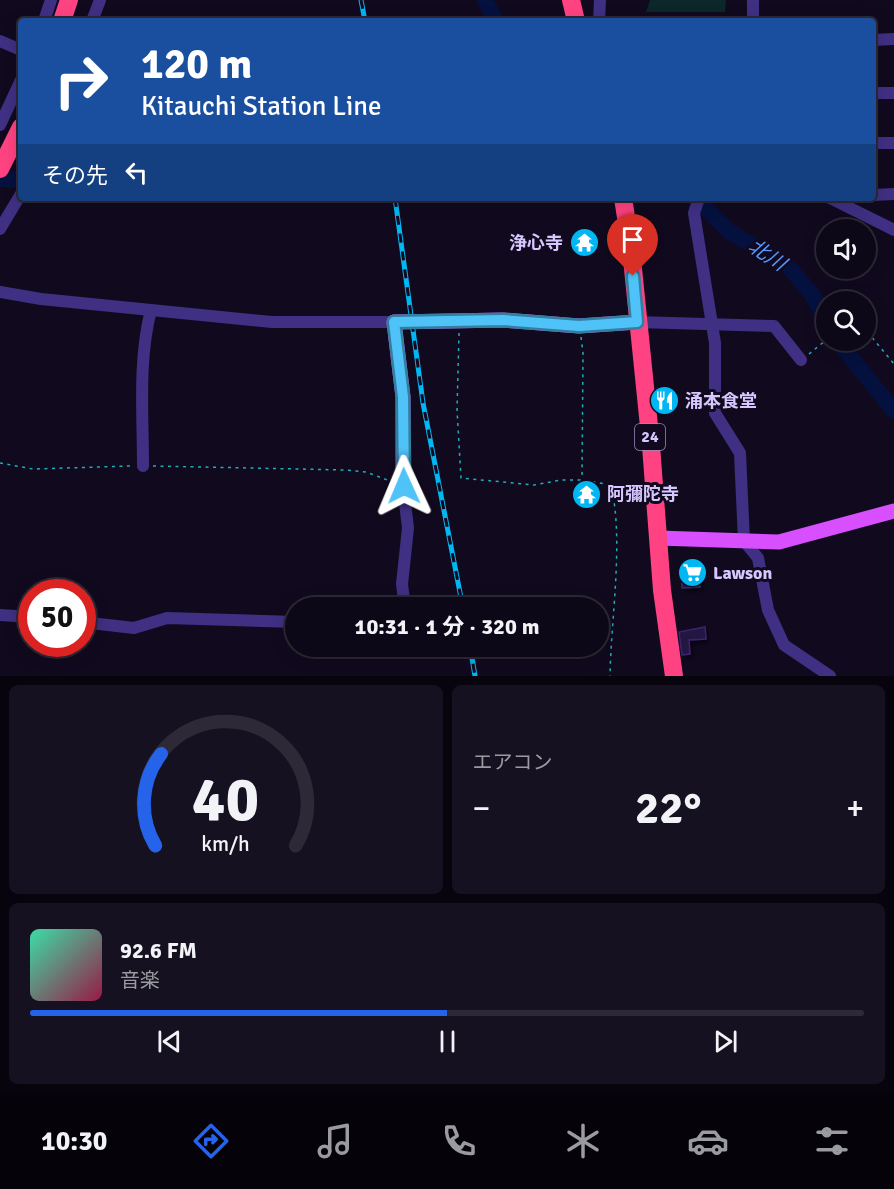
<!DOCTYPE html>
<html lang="ja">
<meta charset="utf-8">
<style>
body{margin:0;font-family:Signika,"Noto Sans JP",sans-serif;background:#161120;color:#f1f3f6;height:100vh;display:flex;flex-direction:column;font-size:22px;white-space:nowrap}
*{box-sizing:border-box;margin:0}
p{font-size:20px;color:#9a9aa1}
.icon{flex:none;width:33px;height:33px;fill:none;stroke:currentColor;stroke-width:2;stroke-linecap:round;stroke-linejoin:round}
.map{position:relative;height:676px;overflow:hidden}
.sheet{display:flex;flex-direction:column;gap:9px;padding:9px;background:#07040d;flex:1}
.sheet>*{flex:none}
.hud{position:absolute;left:18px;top:18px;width:858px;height:183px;border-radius:6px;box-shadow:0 3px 15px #0003,0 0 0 2px #2d2936;background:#1a4fa0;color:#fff;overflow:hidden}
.fabs{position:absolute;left:816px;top:219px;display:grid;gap:12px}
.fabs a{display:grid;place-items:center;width:60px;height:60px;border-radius:50%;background:#0d0817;box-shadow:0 3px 15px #0003,0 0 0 2px #2d2936;font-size:30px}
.speed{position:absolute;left:18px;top:579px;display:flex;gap:12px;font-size:30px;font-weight:700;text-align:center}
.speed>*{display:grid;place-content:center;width:78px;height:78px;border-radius:50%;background:#0d0817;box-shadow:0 3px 15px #0003,0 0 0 2px #2d2936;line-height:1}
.speed .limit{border:9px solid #d22;background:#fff;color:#111}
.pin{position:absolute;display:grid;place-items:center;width:51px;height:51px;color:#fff;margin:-62px -26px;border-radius:50% 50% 50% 0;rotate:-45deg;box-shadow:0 0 6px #0007}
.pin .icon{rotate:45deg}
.me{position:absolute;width:66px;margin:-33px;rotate:359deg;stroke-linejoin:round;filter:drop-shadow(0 0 4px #0008)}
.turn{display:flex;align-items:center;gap:21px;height:126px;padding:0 24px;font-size:27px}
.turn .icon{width:78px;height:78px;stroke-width:2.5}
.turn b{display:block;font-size:42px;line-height:51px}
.then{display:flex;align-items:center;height:57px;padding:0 24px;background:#0003;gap:12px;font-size:22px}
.big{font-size:45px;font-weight:700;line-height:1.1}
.sheet .tile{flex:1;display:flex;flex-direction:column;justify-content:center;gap:9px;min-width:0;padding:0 21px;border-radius:9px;background:#161120}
.sheet .dial{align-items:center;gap:0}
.dial svg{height:156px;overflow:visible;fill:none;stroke:#2d2936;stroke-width:7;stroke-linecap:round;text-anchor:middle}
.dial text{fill:#f1f3f6;stroke:none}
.song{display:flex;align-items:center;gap:18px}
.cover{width:72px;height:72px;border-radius:9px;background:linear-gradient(135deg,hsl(160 70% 55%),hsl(340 70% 35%))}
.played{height:6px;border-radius:3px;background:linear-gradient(90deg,#2563eb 50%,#2d2936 50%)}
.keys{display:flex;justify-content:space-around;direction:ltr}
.heat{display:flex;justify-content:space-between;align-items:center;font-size:33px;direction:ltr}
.sheet .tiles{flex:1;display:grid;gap:9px;grid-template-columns:1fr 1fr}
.tile:last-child{grid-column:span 2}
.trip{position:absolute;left:285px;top:597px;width:324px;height:60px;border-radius:30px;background:#0d0817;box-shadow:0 3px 15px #0003,0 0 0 2px #2d2936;font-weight:700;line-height:60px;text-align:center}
.dock{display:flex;height:96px;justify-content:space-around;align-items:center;background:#050309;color:#9a9aa1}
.dock .icon{width:42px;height:42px}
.dock .current{color:#2563eb}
.dock b{font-size:27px;color:#f1f3f6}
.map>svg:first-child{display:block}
</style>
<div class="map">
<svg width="894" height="676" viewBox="0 0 894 676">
<defs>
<filter id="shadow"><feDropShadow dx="3.5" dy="3.5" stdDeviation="3" flood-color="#0009"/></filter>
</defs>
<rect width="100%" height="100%" fill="#110a1f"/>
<!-- green -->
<path fill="#0c2629" d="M650,0H726L725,12H646Z"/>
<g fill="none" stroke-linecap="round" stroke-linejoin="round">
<!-- river -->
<g stroke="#04113e" stroke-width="16">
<path d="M485,0L496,21"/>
<path d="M0,179H21"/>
<path d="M695,198L730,232L788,266L813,296L826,322"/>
<path d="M837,340L894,411"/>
</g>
</g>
<!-- building -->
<g fill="#241442" stroke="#3e2470" stroke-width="1.5" filter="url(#shadow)">
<path d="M681,565H694L695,578L700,577V587L682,588Z"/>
<path d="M705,627L706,639L689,640L690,654L682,655L679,632Z"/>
</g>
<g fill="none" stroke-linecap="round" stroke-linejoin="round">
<!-- path -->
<g stroke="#21adba" stroke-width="1.5" stroke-dasharray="3 4.5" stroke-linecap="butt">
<path d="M666,21L667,17H743"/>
<path d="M459,333L457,410L461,478L534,485L561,480H582L611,485C624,541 611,617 610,676"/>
<path d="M866,335H870L894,364"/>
<path d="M581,337L583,353L582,479"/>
<path d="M809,354L826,340"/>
<path d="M0,463L33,469L130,466"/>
<path d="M153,466L345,470L366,472L390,481"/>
</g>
<!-- minor -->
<g stroke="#3f3083" stroke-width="12">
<path d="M753,0V21"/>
<path d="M44,21L51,0"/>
<path d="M92,21L100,0"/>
<path d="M599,21L600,0"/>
<path d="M873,40L894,39"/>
<path d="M0,41L21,50"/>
<path d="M873,93H894"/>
<path d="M0,125L21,80"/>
<path d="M873,143H894"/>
<path d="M873,195L894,194"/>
<path d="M699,198L694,213L715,343V413L740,453L744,541L758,558L768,610L784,645L830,676"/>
<path d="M830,198L894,230"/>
<path d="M0,229L21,194"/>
<path d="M0,292L41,299L272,322H394"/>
<path d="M637,322L774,326L801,360"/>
<path d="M143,466C143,414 138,360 151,310"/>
<path d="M403,486L408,528L402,584L405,608"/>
<path d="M0,615L32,617"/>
<path d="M82,622L134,628L167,618L296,622"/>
</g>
<!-- major -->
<g stroke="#d74fff" stroke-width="15">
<path d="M403,486V397L394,322L503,320L579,326L637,322"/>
<path d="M658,538L779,542L894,511"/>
</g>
<!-- highway -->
<g stroke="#ff4382" stroke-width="18">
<path d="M571,0L576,21"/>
<path d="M62,21L69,0"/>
<path d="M0,169L21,127"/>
<path d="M623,198L631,249L651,446L662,590L674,676"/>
</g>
<defs>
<g id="rail">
<path d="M361,0L365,21"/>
<path d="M395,198L423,403L463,608"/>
<path d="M470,646L475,676"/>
</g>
</defs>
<!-- rail casing -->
<use href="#rail" stroke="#00b7f3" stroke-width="5"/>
<!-- rail -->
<use href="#rail" stroke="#110a1f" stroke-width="3" stroke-dasharray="9" stroke-linecap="butt"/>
</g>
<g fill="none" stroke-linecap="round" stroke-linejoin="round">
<defs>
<path id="route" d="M404,486L403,397L394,322L503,320L579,326L637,322L633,276"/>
</defs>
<!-- route casing -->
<use href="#route" stroke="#337fa1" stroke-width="15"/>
<!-- route -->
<use href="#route" stroke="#4fc3f7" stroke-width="10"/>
</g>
<!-- icons -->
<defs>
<symbol id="temple-disc" viewBox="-11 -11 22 22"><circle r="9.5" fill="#00b7f3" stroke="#110a1f"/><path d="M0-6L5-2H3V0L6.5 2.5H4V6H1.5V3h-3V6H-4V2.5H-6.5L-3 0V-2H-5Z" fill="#fff"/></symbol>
<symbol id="restaurant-disc" viewBox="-11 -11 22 22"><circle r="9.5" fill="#00b7f3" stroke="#110a1f"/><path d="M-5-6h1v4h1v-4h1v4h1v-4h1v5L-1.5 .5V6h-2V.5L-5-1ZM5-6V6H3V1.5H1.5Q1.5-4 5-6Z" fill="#fff"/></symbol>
<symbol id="supermarket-disc" viewBox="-11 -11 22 22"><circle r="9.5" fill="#00b7f3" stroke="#110a1f"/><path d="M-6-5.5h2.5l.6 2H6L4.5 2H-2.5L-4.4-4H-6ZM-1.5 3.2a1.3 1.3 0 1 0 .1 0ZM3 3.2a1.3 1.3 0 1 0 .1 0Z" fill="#fff"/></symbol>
</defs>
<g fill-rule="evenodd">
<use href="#temple-disc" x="568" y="226" width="33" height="33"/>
<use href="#restaurant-disc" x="648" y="384" width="33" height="33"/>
<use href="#temple-disc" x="570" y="478" width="33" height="33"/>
<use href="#supermarket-disc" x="676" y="556" width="33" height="33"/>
</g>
<g text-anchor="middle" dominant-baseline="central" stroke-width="6" stroke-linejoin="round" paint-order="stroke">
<!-- shield labels -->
<rect fill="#110a1f" stroke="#9b8fbc" stroke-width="1.5" x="635" y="424" width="30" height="26" rx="4.5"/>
<g font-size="16" font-weight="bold" fill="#d6c8ff">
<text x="650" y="437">24</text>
</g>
<!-- poi labels -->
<g font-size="18" font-weight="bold" fill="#d6c8ff" stroke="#110a1f" text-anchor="start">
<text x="563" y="243" text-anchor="end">浄心寺</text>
<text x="685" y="401">涌本食堂</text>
<text x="607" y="494">阿彌陀寺</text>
<text x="713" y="573">Lawson</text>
</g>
<!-- water labels -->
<g font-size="20" font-style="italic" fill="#5698ff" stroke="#110a1f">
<text transform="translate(767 255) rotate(33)">北川</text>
</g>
</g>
</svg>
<div class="fabs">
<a><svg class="icon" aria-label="sound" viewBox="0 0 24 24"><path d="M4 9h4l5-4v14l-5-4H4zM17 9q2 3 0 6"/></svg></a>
<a><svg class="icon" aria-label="search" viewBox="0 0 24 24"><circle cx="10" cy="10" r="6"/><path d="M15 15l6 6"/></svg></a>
</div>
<div class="speed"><div class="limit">50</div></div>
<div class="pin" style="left:633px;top:276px;background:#d93025"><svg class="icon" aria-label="arrive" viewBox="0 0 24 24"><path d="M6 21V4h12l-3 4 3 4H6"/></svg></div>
<svg class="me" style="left:404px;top:486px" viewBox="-20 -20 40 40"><path d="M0-17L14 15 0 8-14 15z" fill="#4fc3f7" stroke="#fff" stroke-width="4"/></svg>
<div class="trip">10:31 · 1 分 · 320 m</div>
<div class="hud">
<div class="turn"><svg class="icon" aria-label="right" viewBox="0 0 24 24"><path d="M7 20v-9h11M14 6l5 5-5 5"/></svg><div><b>120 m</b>Kitauchi Station Line</div></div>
<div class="then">その先<svg class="icon" aria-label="left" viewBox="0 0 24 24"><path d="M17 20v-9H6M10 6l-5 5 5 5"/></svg></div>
</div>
</div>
<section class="sheet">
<div class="tiles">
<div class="tile dial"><svg viewBox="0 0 100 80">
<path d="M14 69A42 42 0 1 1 86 69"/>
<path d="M14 69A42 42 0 0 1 17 22" stroke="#2563eb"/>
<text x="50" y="56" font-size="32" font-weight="700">40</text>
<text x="50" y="72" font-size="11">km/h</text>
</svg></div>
<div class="tile"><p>エアコン</p>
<div class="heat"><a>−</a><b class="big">22°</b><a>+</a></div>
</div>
<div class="tile">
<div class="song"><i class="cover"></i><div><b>92.6 FM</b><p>音楽</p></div></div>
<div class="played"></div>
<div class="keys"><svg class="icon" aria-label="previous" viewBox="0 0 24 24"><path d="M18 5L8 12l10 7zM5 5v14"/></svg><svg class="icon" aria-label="pause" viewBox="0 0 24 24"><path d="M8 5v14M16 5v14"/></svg><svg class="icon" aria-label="next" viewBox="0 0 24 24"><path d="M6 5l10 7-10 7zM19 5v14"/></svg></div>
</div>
</div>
</section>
<nav class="dock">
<b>10:30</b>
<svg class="icon current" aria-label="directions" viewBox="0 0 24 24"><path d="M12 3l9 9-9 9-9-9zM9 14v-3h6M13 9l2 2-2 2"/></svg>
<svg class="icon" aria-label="music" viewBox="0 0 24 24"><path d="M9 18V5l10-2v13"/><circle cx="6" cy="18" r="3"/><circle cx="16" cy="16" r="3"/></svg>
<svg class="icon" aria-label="phone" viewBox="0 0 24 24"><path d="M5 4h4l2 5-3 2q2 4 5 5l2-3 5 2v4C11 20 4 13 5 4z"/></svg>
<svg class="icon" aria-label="climate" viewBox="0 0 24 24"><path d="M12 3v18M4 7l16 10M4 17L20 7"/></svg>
<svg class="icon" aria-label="car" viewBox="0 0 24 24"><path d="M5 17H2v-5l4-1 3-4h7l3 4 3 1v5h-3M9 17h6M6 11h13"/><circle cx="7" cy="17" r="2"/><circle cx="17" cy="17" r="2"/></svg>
<svg class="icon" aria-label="filters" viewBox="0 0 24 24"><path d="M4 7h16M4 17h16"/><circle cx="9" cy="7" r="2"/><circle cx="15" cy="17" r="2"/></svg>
</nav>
